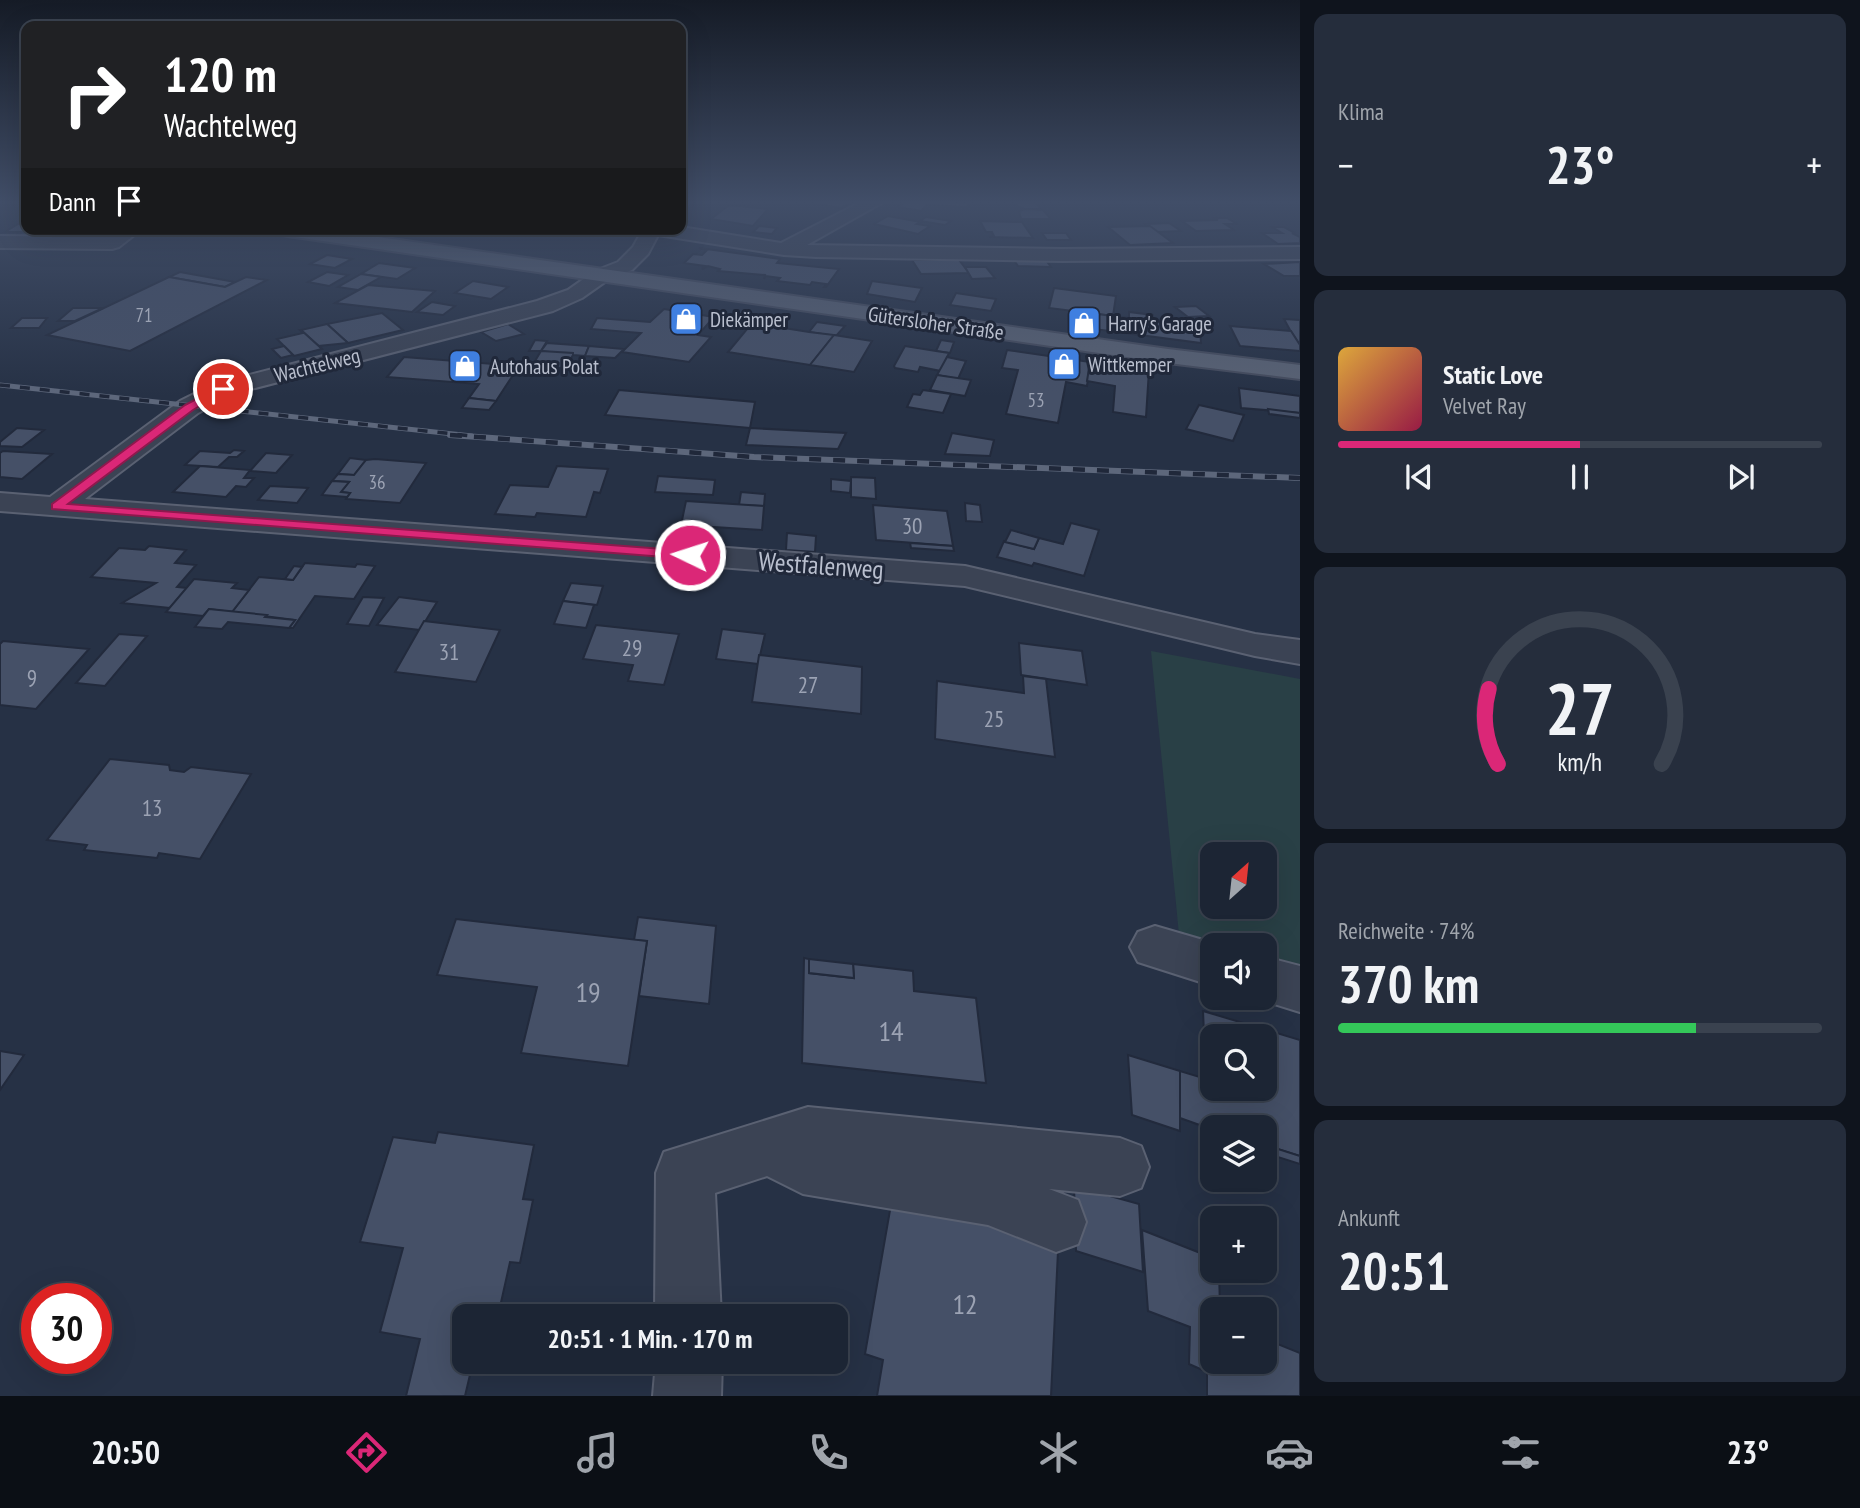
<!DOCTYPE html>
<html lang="de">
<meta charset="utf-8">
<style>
body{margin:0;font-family:"PT Sans Narrow",sans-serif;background:#252d3c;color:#f1f3f6;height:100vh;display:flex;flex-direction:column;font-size:26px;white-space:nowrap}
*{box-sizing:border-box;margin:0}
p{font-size:23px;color:#a0a5ac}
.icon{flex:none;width:38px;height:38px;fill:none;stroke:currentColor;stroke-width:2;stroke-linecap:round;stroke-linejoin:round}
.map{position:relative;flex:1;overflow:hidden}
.side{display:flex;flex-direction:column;gap:14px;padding:14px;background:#0f141d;width:560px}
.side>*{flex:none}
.guide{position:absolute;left:21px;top:21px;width:665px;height:214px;border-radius:14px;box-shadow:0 7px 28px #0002,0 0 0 2px #3a424f;background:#202124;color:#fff;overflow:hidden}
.needle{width:46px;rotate:27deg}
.controls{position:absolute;left:1200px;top:842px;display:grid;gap:14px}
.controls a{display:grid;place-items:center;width:77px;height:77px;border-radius:14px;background:#1c2534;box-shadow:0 7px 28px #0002,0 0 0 2px #3a424f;font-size:35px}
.speed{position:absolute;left:21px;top:1283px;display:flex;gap:14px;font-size:35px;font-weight:700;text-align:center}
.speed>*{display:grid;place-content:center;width:91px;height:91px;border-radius:50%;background:#1c2534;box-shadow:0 7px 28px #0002,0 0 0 2px #3a424f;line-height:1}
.speed .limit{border:10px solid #d22;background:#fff;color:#111}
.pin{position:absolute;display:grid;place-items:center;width:60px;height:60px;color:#fff;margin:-30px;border:4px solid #fff;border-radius:50%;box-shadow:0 2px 7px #0007}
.me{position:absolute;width:77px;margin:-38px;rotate:274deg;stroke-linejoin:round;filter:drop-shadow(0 0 5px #0008)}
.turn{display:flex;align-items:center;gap:24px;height:147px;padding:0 28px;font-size:32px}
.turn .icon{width:91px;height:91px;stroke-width:2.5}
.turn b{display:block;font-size:49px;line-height:60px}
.then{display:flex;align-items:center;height:66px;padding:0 28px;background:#0003;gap:14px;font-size:26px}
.big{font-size:52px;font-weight:700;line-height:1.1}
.side .tile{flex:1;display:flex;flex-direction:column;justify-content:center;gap:10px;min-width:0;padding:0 24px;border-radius:14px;background:#252d3c}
.side .dial{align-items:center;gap:0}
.dial svg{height:182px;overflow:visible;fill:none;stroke:#3a424f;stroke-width:7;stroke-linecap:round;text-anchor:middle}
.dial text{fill:#f1f3f6;stroke:none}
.song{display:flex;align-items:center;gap:21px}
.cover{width:84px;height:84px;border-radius:10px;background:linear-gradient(135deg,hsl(40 70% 55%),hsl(340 70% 35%))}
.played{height:7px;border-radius:4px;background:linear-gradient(90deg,#db2777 50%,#3a424f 50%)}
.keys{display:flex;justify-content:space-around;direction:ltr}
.heat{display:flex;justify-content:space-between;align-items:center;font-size:38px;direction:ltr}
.charge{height:10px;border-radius:5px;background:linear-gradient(90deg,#34c759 74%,#3a424f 0)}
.trip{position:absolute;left:452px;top:1304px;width:396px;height:70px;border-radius:14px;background:#1c2534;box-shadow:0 7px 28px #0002,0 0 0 2px #3a424f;font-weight:700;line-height:70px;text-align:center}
.tab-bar{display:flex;height:112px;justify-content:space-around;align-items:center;background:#0b0f15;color:#a0a5ac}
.tab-bar .icon{width:49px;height:49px}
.tab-bar .selected{color:#db2777}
.tab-bar b{font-size:32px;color:#f1f3f6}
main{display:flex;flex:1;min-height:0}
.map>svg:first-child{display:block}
</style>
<main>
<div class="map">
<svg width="1300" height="1396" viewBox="0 0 1300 1396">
<rect width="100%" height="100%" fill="#263145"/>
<!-- green -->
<path fill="#294046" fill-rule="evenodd" d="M1151,651L1300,679V967L1265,958V945H1220L1179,934ZM1213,854H1265V906H1213Z"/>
<!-- building -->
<g fill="#455067" stroke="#222a3c" stroke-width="2" fill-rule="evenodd">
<path d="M814,201H852L841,208L811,203Z"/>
<path d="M907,201L967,202L969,207L927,205L921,211L898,207Z"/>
<path d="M1044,201L1045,203H1036L1041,209H1025L1017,206L1014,202L1002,201Z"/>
<path d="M729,205L768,209L753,226L711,219Z"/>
<path d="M1025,209L1043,210L1051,219H1021L1019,211Z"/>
<path d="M888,216L921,222L917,224L930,226L918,234L874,224Z"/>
<path d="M926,217L951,221L945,225L920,221Z"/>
<path d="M1212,218H1227L1237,224H1225L1234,230L1196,231L1182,221L1218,220Z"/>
<path d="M980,221L1022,222L1033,238L989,237L994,236L992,232H986Z"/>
<path d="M1169,223L1181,231L1157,232L1145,224Z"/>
<path d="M18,224H26V229H48L43,232H5Z"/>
<path d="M759,226L777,228L772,234L753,232Z"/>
<path d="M1150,226L1173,243L1130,245L1108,227Z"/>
<path d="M1272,227H1284L1295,233H1292L1300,237V243L1278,244L1262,233H1282Z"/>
<path d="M66,229H102L116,232L101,238L61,231Z"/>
<path d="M500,229H579L571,230L561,235Z"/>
<path d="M1042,233H1066L1071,240H1047Z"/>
<path d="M699,248L780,259L777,263L839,269L826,287H824L826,284L812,282L810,285L777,281L780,278L766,276L764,279L765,275L718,271L720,269L708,266L702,269L705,266L684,263L693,254L702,255L707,250Z"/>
<path d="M327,255L352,259L335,268L310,264Z"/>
<path d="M1013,259H1045L1051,267L1018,266Z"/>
<path d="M912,260H959L969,273L921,274Z"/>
<path d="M1300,262V276H1284L1264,264Z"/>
<path d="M379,263L415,268L397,279L361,274Z"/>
<path d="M965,267H986L995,278L972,279Z"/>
<path d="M180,272L235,282L225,287L169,277Z"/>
<path d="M327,272L348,275L329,286L308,282Z"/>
<path d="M361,274L381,277L358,290L338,287Z"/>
<path d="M169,277L225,287L246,277L267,280L130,351L47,335Z"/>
<path d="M473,281L508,287L491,299L455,293Z"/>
<path d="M872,281L922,288L915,302L867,294Z"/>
<path d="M368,285L435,291L412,312L335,303Z"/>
<path d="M1054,288L1116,296L1113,316L1049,308Z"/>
<path d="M956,293L996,299L991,311L950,305Z"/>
<path d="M432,302L455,306L443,315L417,312Z"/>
<path d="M1196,306L1209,316L1188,317L1175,307Z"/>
<path d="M73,308H103L75,321H58Z"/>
<path d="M664,309L714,317L698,335L711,337L689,362L622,352L641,333L591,329L597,318L650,322Z"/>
<path d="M1074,311L1129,318V312L1153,315V321L1200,328L1201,343L1071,326Z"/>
<path d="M382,313L403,330L348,343L327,324Z"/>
<path d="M22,318H47L39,328H11Z"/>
<path d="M1284,319L1300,320V345L1290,330Z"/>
<path d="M817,322L845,326L836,336L809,332Z"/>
<path d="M752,323L809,332L834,335L810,365L728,352Z"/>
<path d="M327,324L348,343L318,346L322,349L301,330Z"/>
<path d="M508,324L524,334L496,341L481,332Z"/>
<path d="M1230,326L1291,331L1300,345V351L1240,346Z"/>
<path d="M300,330H301L322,349L294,356L277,339L303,333Z"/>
<path d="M834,335L872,341L854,372L810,365Z"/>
<path d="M535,340L547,341L541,351H529Z"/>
<path d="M941,340L954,342L950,353L936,351Z"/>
<path d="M547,343L589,346L585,356L573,355L541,351Z"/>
<path d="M284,346L293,355L281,358L272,349Z"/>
<path d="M589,346L624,349L615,358L585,356Z"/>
<path d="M905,346L936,351L949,353L941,371L920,367L918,372L895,368L894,366Z"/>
<path d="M1007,350L1090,362L1087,386L1066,382L1058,423L1006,414L1018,370L1002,368Z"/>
<path d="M541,351L573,353V355L565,368L532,366Z"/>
<path d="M404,357L519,366L496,401L469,398L479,384L387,377Z"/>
<path d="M947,357L966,361L958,379L937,375Z"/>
<path d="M1090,362L1149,370L1146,417L1113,412L1115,386L1087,381Z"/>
<path d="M937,375L971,380L965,396L930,390Z"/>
<path d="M1239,388L1300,396V413L1241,408Z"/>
<path d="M619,390L755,402L750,428L605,415Z"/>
<path d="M923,390L951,394L943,413L907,407L913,394L920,395Z"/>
<path d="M469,398L496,401L489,410L462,408Z"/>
<path d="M1199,405L1244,415L1233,441L1186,429Z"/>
<path d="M1268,409L1300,413V418L1269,414Z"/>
<path d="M17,428L44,430L22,447L0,446V442Z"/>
<path d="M750,428L846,433L838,449L746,445Z"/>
<path d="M952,433L994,440L990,456L945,454Z"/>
<path d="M234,450L244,451L237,457H229L218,467L185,465L200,451L230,453Z"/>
<path d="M3,451L52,454L22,479L0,477V453Z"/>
<path d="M266,453L292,455L276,473L250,471Z"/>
<path d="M350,458L366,460L354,475L338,474Z"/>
<path d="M375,459L426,463L400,503L346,499L350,493L341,492L349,482L332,481L338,474L354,475L366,460Z"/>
<path d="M200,466L250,470L244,478H254L246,487L236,486L226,497L173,492Z"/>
<path d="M557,466L608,469L600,493L594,492L586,517L537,513L535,517L495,514L510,485L548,487Z"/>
<path d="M658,476L715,480L713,495L655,492Z"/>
<path d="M851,477L875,478L876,499L851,497Z"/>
<path d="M831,479L851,481L850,493L831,491Z"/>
<path d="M332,481L349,482L341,492L350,493L347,497L322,495Z"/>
<path d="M270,486L308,488L297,503L258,500Z"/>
<path d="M741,492L765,494L764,506L739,505Z"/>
<path d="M686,501L764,506L762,530L681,525Z"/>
<path d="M965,503L980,505L982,522L966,521Z"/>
<path d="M873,505L947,511L953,546L876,540Z"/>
<path d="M1071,523L1099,530L1084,576L1034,563L1032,566L997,557L1004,541L1034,549L1039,538L1063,544Z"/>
<path d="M1011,530L1039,538L1034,549L1005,542Z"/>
<path d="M787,533L816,536L815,552L786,550Z"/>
<path d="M910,543L953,546L954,551L911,548Z"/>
<path d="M149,546L186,550L175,563L196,565L177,587L187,588L170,608L122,603L156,583L91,577L119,548L145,550Z"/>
<path d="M305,563L355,567L357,564L375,566L354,599L315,596L293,628H289L295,620L232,612L259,577L293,580Z"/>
<path d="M294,566L302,567L293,580L285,579Z"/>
<path d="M194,579L237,583L232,588L249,590L232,612L209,609L203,616L166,612Z"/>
<path d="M571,583L603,586L597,605L563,601Z"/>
<path d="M363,597L384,598L369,626L347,624Z"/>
<path d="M399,597L437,602L420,630L377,625Z"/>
<path d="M563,601L594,605L586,628L554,624Z"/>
<path d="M209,609L267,615L265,617L295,620L289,628L228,622L222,629L195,627Z"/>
<path d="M424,621L500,630L476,682L395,672Z"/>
<path d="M596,625L679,634L664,685L628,681L633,665L583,659Z"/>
<path d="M722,629L765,634L758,664L716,659Z"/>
<path d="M119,634L147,636L105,686L76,683Z"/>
<path d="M3,641L89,649L36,709L0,705V644Z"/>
<path d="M1019,643L1082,651L1087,685L1021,675Z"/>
<path d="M759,655L862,667L861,714L752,702Z"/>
<path d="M1023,676L1046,679L1055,757L935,739L937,681L1024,693Z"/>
<path d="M110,759L169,765L170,770L184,772L191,767L251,774L200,859L159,853L157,858L84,850L87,845L47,840Z"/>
<path d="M638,917L716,926L709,1004L639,996L647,941L634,940Z"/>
<path d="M456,919L647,941L628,1066L521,1053L537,987L437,975Z"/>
<path d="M804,958L809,959V973L854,978L853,964L913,971L914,991L976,998L986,1083L802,1063Z"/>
<path d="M809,959L853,964L854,978L809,973Z"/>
<path d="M1203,1011L1300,1040V1156L1265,1145V1127H1213V1175L1210,1174L1208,1128L1180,1118V1071L1206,1079ZM1213,1036H1265V1088H1213Z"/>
<path d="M0,1051L24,1055L0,1090Z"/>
<path d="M1128,1055L1180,1071V1131L1132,1115Z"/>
<path d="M438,1132L534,1145L523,1199L533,1200L520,1263L510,1262L498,1316H464V1362H473L465,1396H406L420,1339L380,1332L403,1248L360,1242L393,1137L435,1143Z"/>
<path d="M1265,1145L1300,1156V1164L1265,1153Z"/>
<path d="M1074,1186L1139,1204L1143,1272L1076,1251Z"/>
<path d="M893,1193L1018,1231L1017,1237L1058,1251L1051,1396H877L883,1360L865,1354Z"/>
<path d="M1142,1230L1213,1258V1270H1219L1220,1309H1213V1318L1207,1316V1372L1189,1364L1190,1327L1148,1311Z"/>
<path d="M1207,1316L1213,1318V1362H1265V1339L1300,1353V1396H1207Z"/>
</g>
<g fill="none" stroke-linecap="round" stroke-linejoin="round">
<defs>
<g id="minor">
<path d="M681,201H690V202L681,207Z"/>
<path d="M863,201H885L807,245L1062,249L1300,247V259L1062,261L816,257L784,255L658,235L648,254L632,270L609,279L582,298L553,311L232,394L198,413L85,499L965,566L1255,634L1300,640V664L1255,656L965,586L0,511V493L50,497L180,401L214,384L537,301L568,290L595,271L618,262L633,247L643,229L681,227L781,243Z"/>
<path d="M120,229H142L119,247L112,249L0,248V236L108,237Z"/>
<path d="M1155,926L1220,945H1213V986L1138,962L1130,947L1138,932Z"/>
<path d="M1265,957L1300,966V1012L1255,998H1265Z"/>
<path d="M808,1107L1120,1138L1141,1146L1149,1167L1141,1188L1120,1196L1049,1189L1078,1200L1086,1222L1078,1244L1056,1252L988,1225L803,1194L767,1176L715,1193L721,1316H655L656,1173L664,1152Z"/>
<path d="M656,1362H722L721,1396H653Z"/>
</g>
<path id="major" d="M272,229H322L1168,349L1300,365V379L1168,363L281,235Z"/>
</defs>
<!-- minor casing -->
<use href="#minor" stroke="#5a6172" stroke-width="4"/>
<!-- major casing -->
<use href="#major" stroke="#454c5e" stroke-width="4"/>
<!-- minor -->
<use href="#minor" fill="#3b4354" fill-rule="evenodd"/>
<!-- major -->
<use href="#major" fill="#596274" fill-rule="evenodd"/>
<defs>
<path id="rail-far1" d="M0,385L472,436"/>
<path id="rail" d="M450,435L754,457L1300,478"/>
</defs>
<!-- rail-far1 casing -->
<use href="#rail-far1" stroke="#5d677b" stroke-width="5"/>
<!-- rail casing -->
<use href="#rail" stroke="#5d677b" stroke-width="6"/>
<!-- rail-far1 -->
<use href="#rail-far1" stroke="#20283a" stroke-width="3.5" stroke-dasharray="10" stroke-linecap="butt"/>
<!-- rail -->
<use href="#rail" stroke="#20283a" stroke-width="4.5" stroke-dasharray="12" stroke-linecap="butt"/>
</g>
<!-- sky -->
<linearGradient id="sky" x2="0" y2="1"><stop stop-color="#151b26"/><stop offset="0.51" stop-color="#414e68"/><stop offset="1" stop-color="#414e68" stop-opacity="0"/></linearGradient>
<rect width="1300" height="396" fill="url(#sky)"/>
<!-- route -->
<path fill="#db2777" stroke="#8e194d" stroke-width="2" d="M219,387L228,389L193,410L68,504L690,551L696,555L690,559L52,509V504L185,405Z"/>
<!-- icons -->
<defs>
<symbol id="shop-square" viewBox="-11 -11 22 22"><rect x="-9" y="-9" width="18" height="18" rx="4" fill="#3f7fe0" stroke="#20283a"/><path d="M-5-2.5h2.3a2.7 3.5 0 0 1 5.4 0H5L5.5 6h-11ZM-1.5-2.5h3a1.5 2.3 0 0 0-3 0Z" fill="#fff"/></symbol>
</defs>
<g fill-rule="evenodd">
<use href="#shop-square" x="667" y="300" width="38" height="38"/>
<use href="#shop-square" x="1065" y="304" width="38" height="38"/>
<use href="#shop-square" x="1045" y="345" width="38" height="38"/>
<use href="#shop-square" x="446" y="347" width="38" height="38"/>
</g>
<g text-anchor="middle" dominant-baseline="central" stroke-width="6" stroke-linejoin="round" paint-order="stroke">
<!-- far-number labels -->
<g font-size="19" fill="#9ca3b4">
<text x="144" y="315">71</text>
<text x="1036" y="400">53</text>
<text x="377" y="482">36</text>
</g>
<!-- far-poi labels -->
<g font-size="21" fill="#b9bfce" stroke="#20283a" text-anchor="start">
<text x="710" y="319">Diekämper</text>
<text x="1108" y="323">Harry's Garage</text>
<text x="1088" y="364">Wittkemper</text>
<text x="490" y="366">Autohaus Polat</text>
</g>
<!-- far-street labels -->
<g font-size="21" fill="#b9bfce" stroke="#20283a">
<text transform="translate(936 323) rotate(8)">Gütersloher Straße</text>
<text transform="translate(317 365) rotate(-14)">Wachtelweg</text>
</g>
<!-- number labels -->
<g font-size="23" fill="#9ca3b4">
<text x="912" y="525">30</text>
<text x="632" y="647">29</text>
<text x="449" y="651">31</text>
<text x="32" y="677">9</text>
<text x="808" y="684">27</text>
<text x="994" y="718">25</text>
<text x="152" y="807">13</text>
</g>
<!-- street labels -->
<g font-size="26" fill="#b9bfce" stroke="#20283a">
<text transform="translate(821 565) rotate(4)">Westfalenweg</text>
</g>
<!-- near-number labels -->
<g font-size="28" fill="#9ca3b4">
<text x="588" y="991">19</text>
<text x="891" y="1030">14</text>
<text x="965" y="1303">12</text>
</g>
</g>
</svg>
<div class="controls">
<a><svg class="needle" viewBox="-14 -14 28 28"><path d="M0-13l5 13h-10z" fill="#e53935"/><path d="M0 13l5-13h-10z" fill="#a0a5ac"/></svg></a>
<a><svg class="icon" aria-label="sound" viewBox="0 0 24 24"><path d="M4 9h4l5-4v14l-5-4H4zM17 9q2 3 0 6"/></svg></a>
<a><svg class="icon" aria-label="search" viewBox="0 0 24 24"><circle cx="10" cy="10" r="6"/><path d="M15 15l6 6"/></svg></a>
<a><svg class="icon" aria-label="layers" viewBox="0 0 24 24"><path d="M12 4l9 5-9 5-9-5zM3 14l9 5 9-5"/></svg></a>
<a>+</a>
<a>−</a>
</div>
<div class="speed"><div class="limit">30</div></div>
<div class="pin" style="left:223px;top:389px;background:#d93025"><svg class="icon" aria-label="arrive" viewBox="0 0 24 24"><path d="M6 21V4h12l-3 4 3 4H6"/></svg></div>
<svg class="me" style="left:690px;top:555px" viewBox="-20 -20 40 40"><circle r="17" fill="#db2777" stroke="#fff" stroke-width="3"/><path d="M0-11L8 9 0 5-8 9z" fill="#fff"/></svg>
<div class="trip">20:51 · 1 Min. · 170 m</div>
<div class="guide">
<div class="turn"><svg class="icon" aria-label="right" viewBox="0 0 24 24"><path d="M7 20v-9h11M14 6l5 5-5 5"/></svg><div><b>120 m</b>Wachtelweg</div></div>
<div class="then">Dann<svg class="icon" aria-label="arrive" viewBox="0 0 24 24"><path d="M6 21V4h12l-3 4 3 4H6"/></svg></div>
</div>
</div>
<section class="side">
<div class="tile"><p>Klima</p>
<div class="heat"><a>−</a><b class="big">23°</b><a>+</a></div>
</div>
<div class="tile">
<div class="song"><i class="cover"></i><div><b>Static Love</b><p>Velvet Ray</p></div></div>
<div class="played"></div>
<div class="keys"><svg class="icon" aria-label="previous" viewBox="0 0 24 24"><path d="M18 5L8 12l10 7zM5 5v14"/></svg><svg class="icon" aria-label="pause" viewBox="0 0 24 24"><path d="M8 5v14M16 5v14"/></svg><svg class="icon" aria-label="next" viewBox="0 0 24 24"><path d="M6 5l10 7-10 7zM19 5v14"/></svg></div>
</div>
<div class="tile dial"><svg viewBox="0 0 100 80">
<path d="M14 69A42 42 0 1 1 86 69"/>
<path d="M14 69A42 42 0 0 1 10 36" stroke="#db2777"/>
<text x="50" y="56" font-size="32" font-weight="700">27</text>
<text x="50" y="72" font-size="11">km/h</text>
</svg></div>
<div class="tile"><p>Reichweite · 74%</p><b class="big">370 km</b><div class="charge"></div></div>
<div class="tile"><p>Ankunft</p><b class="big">20:51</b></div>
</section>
</main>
<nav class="tab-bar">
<b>20:50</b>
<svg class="icon selected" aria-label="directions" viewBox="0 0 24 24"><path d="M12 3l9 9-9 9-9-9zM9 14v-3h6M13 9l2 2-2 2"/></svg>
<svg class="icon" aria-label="music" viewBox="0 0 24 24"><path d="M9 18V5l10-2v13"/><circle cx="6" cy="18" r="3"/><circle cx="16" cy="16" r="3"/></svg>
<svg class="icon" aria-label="phone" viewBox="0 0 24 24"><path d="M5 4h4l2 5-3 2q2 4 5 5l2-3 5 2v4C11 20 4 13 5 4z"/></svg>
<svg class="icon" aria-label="climate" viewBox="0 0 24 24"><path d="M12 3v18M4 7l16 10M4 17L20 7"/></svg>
<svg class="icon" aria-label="car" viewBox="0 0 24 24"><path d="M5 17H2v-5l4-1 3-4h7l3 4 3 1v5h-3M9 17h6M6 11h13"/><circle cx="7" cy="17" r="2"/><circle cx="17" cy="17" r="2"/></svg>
<svg class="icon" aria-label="filters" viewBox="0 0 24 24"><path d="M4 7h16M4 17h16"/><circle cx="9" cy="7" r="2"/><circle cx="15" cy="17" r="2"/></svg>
<b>23°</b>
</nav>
